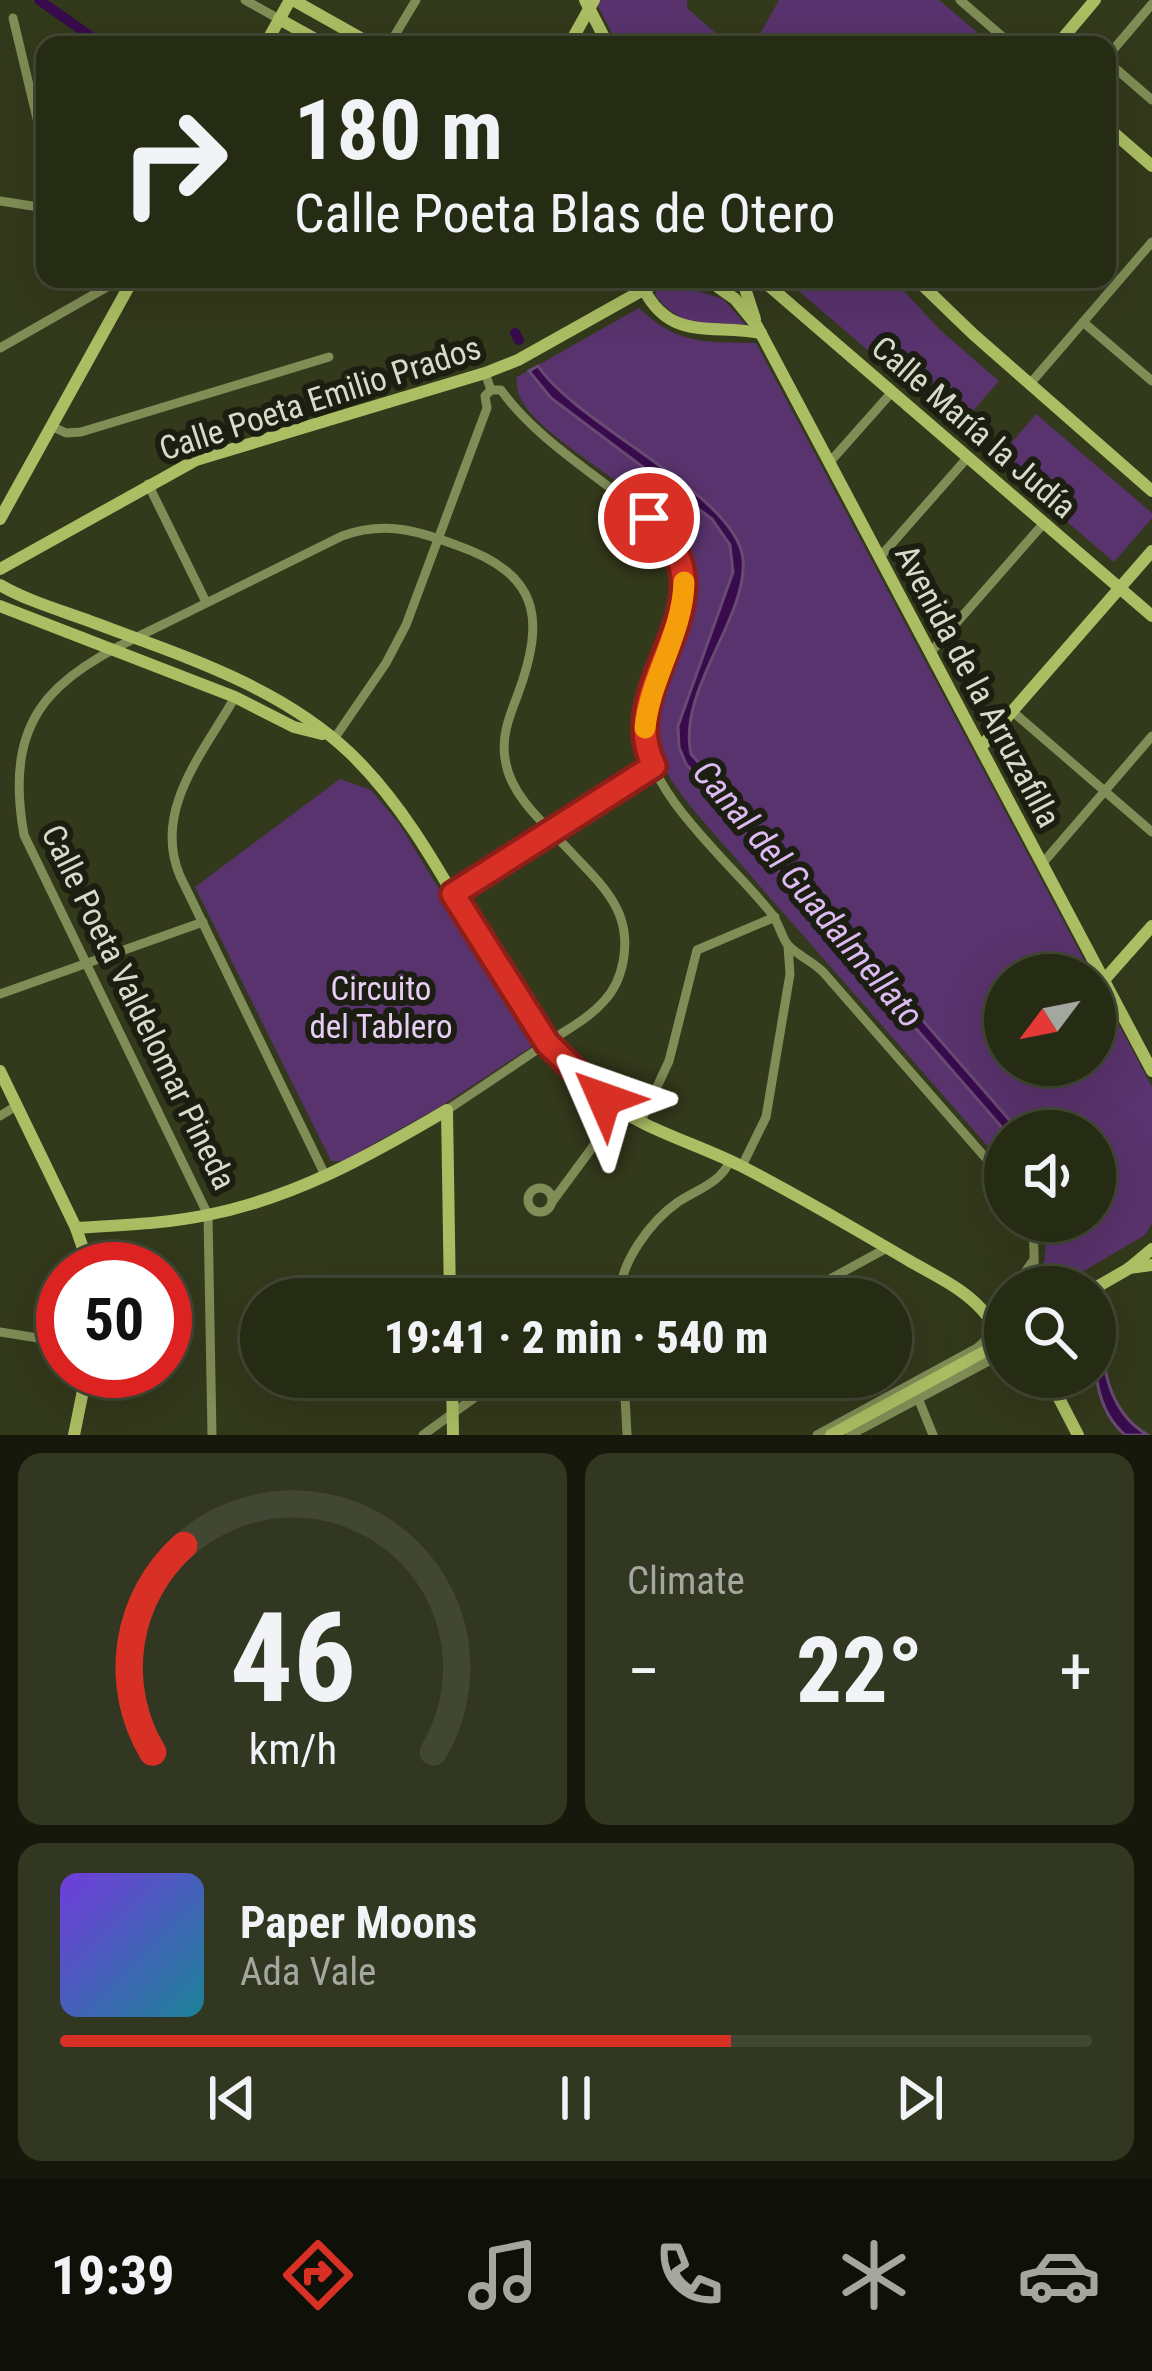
<!DOCTYPE html>
<meta charset="utf-8">
<style>
body{margin:0;font-family:"Roboto Condensed",sans-serif;background:#323722;color:#f1f3f6;height:100vh;display:flex;flex-direction:column;font-size:45px;white-space:nowrap}
*{box-sizing:border-box;margin:0}
p{font-size:39px;color:#a4a7a0}
.icon{flex:none;width:66px;height:66px;fill:none;stroke:currentColor;stroke-width:2;stroke-linecap:round;stroke-linejoin:round}
.map{position:relative;height:1435px;overflow:hidden}
.drawer{display:flex;flex-direction:column;gap:18px;padding:18px;background:#15180b;flex:1}
.drawer>*{flex:none}
.banner{position:absolute;left:36px;top:36px;width:1080px;height:252px;border-radius:24px;box-shadow:0 12px 48px #0002,0 0 0 3px #424734;background:#262b14;color:#f1f3f6;overflow:hidden}
.needle{width:78px;rotate:238deg}
.controls{position:absolute;left:984px;top:954px;display:grid;gap:24px}
.controls a{display:grid;place-items:center;width:132px;height:132px;border-radius:50%;background:#262b14;box-shadow:0 12px 48px #0002,0 0 0 3px #424734;font-size:60px}
.speed{position:absolute;left:36px;top:1242px;display:flex;gap:24px;font-size:60px;font-weight:700;text-align:center}
.speed>*{display:grid;place-content:center;width:156px;height:156px;border-radius:50%;background:#262b14;box-shadow:0 12px 48px #0002,0 0 0 3px #424734;line-height:1}
.speed .limit{border:18px solid #d22;background:#fff;color:#111}
.pin{position:absolute;display:grid;place-items:center;width:102px;height:102px;color:#fff;margin:-51px;border:6px solid #fff;border-radius:50%;box-shadow:0 3px 12px #0007}
.me{position:absolute;width:132px;margin:-66px;rotate:313deg;stroke-linejoin:round;filter:drop-shadow(0 0 9px #0008)}
.turn{display:flex;align-items:center;gap:42px;height:252px;padding:0 60px;font-size:54px}
.turn .icon{width:156px;height:156px;stroke-width:2.5}
.turn b{display:block;font-size:84px;line-height:102px}
.big{font-size:90px;font-weight:800;line-height:1.1}
.drawer .tile{flex:1;display:flex;flex-direction:column;justify-content:center;gap:18px;min-width:0;padding:0 42px;border-radius:24px;background:#323722}
.drawer .dial{align-items:center;gap:0}
.dial svg{height:312px;overflow:visible;fill:none;stroke:#424734;stroke-width:7;stroke-linecap:round;text-anchor:middle}
.dial text{fill:#f1f3f6;stroke:none}
.song{display:flex;align-items:center;gap:36px}
.cover{width:144px;height:144px;border-radius:18px;background:linear-gradient(135deg,hsl(260 70% 55%),hsl(190 70% 35%))}
.played{height:12px;border-radius:6px;background:linear-gradient(90deg,#d93025 65%,#424734 65%)}
.keys{display:flex;justify-content:space-around;direction:ltr}
.heat{display:flex;justify-content:space-between;align-items:center;font-size:66px;direction:ltr}
.drawer .tiles{flex:1;display:grid;gap:18px;grid-template-columns:1fr 1fr}
.tile:last-child{grid-column:span 2}
.trip{position:absolute;left:240px;top:1278px;width:672px;height:120px;border-radius:60px;background:#262b14;box-shadow:0 12px 48px #0002,0 0 0 3px #424734;font-weight:800;line-height:120px;text-align:center}
.tab-bar{display:flex;height:192px;justify-content:space-around;align-items:center;background:#0f1108;color:#a4a7a0}
.tab-bar .icon{width:84px;height:84px}
.tab-bar .current{color:#d93025}
.tab-bar b{font-size:54px;color:#f1f3f6}
.map>svg:first-child{display:block}
</style>
<div class="map">
<svg width="1152" height="1435" viewBox="0 0 1152 1435">
<rect width="100%" height="100%" fill="#33391b"/>
<!-- green -->
<g fill="#59336d">
<path d="M600,0H687V8L729,45H618L598,6Z"/>
<path d="M779,0H939L992,45H754Z"/>
<path d="M785,279H893L940,330L999,381L958,428Z"/>
<path d="M678,285L723,299L746,325C706,321 685,332 655,295L658,288Z"/>
<path d="M639,308C677,345 706,342 756,343L1092,975H1005V1065H1095V980L1152,1087V1223L1145,1235L1060,1285L1043,1271L1046,1244L1041,1221H1095V1131H1005V1166L696,813C673,784 651,758 653,720C663,670 699,620 691,568C679,493 506,435 517,377Z"/>
<path d="M1036,414L1152,513V518L1114,562L996,461Z"/>
<path d="M340,779L371,790L400,825L534,1045L443,1105L343,1161H331L195,887Z"/>
</g>
<!-- water -->
<g fill="#380b4c" stroke="#684a72" stroke-width="3">
<path d="M538,366C578,426 737,495 743,559C748,618 677,690 691,754L1019,1131H1005L686,764L679,747L678,726L733,572L730,545L712,519L551,398L529,371Z"/>
<path d="M1095,1315C1104,1360 1104,1410 1148,1435H1125C1090,1404 1095,1358 1095,1315Z"/>
</g>
<g fill="none" stroke-linecap="round" stroke-linejoin="round">
<!-- canal -->
<g stroke="#380b4c" stroke-width="10">
<path d="M39,0L103,45"/>
<path d="M515,333L519,340"/>
</g>
<!-- street -->
<g stroke="#818d56" stroke-width="9">
<path d="M245,0L279,19"/>
<path d="M960,0L1012,45"/>
<path d="M13,18L45,152"/>
<path d="M389,45L416,0"/>
<path d="M1107,57L1152,4"/>
<path d="M1107,61L1152,100"/>
<path d="M45,185V202"/>
<path d="M0,201L45,208"/>
<path d="M1083,322L1152,381"/>
<path d="M0,348L121,279"/>
<path d="M1029,385L1152,242"/>
<path d="M491,390H501C528,428 571,458 609,487C633,505 663,522 676,549C707,612 642,672 645,735C648,795 735,867 771,913C779,922 781,937 788,945C798,956 814,962 824,973L1005,1180"/>
<path d="M51,426L66,433L81,432L329,357"/>
<path d="M829,463L892,392"/>
<path d="M148,484L206,602"/>
<path d="M880,557L968,457"/>
<path d="M930,653L1044,523"/>
<path d="M235,697C204,752 152,810 180,876L326,1177"/>
<path d="M1012,711L1152,832"/>
<path d="M334,739L386,663L406,625L487,408L485,396L491,390L485,373"/>
<path d="M1042,864L1152,736"/>
<path d="M453,894L654,766"/>
<path d="M0,994L203,922"/>
<path d="M0,1116L16,1106"/>
<path d="M641,1121L669,1061L697,950L775,917"/>
<path d="M742,1166L766,1117L790,974L788,946"/>
<circle cx="540" cy="1200" r="12"/>
<path d="M552,1202L620,1110"/>
<path d="M1030,1221C1038,1244 1030,1265 1038,1287"/>
<path d="M1015,1287L1032,1262"/>
<path d="M605,1299L619,1288"/>
<path d="M620,1299C618,1264 651,1221 678,1202C698,1189 720,1183 730,1161"/>
<path d="M793,1299L887,1248"/>
<path d="M0,1332L63,1342"/>
<path d="M624,1377L627,1435"/>
<path d="M625,1391L650,1377"/>
<path d="M918,1398L933,1435"/>
<path d="M212,1435L208,1215L24,835C0,702 68,670 168,622C226,593 284,565 342,536C384,521 416,530 456,545C539,574 546,617 518,694C509,717 500,739 506,764C513,799 547,826 570,851C588,871 611,891 620,916C630,943 624,980 604,1001C590,1017 570,1028 553,1039C517,1063 482,1087 447,1110"/>
<path d="M423,1435L503,1377"/>
<path d="M817,1435L977,1348L989,1337"/>
<path d="M850,1435L987,1362L1005,1359"/>
</g>
<!-- secondary -->
<g stroke="#acbe63" stroke-width="12">
<path d="M293,0L373,45"/>
<path d="M585,0L608,45"/>
<path d="M279,19L326,45"/>
<path d="M265,45L290,0"/>
<path d="M569,45L594,0"/>
<path d="M1057,45L1095,0"/>
<path d="M1107,127L1152,166"/>
<path d="M639,279C666,344 709,323 761,333"/>
<path d="M742,279L755,319"/>
<path d="M761,279L1152,616"/>
<path d="M916,279L973,334L1152,491"/>
<path d="M718,287L735,299L757,326L1152,1071"/>
<path d="M0,519L133,279"/>
<path d="M0,569L196,460L485,373L518,360L659,281H696"/>
<path d="M0,585C26,600 56,609 84,619C176,654 278,684 351,754C454,854 490,1006 603,1098C643,1130 696,1143 741,1166C798,1195 853,1228 908,1260C937,1277 968,1290 988,1317"/>
<path d="M0,606L235,697L294,727L322,734"/>
<path d="M981,747L1152,551"/>
<path d="M1104,980L1152,926"/>
<path d="M0,1071L76,1228L90,1269"/>
<path d="M76,1228C120,1225 164,1224 207,1215C294,1198 371,1155 447,1110L450,1299"/>
<path d="M1129,1268L1152,1265"/>
<path d="M1095,1288L1128,1269L1152,1249"/>
<path d="M1005,1295C982,1314 983,1340 1005,1359"/>
<path d="M452,1377L453,1435"/>
<path d="M1048,1377L1078,1435"/>
<path d="M74,1435L87,1371"/>
<path d="M831,1435L993,1347"/>
</g>
</g>
<g fill="none" stroke-linecap="round" stroke-linejoin="round">
<defs>
<path id="route" d="M604,1099L547,1043L453,894L654,766C611,681 743,599 649,518"/>
</defs>
<!-- route casing -->
<use href="#route" stroke="#8d1f18" stroke-width="30"/>
<!-- route -->
<use href="#route" stroke="#d93025" stroke-width="21"/>
<!-- slow -->
<path stroke="#f59e0b" stroke-width="21" d="M645,728C650,678 683,633 684,582"/>
</g>
<g text-anchor="middle" dominant-baseline="central" stroke-width="12" stroke-linejoin="round" paint-order="stroke">
<!-- street labels -->
<g font-size="33" fill="#d7dcca" stroke="#1b1e11">
<text transform="translate(320 398) rotate(-18)">Calle Poeta Emilio Prados</text>
<text transform="translate(974 427) rotate(41)">Calle María la Judía</text>
<text transform="translate(978 686) rotate(62)">Avenida de la Arruzafilla</text>
<text transform="translate(139 1007) rotate(64)">Calle Poeta Valdelomar Pineda</text>
</g>
<!-- park labels -->
<g font-size="33" fill="#e6cef4" stroke="#1b1e11">
<text x="381" y="988">Circuito<tspan x="381" dy="38">del Tablero</tspan></text>
</g>
<!-- water labels -->
<g font-size="36" font-style="italic" fill="#debaf3" stroke="#1b1e11">
<text transform="translate(808 894) rotate(50)">Canal del Guadalmellato</text>
</g>
</g>
</svg>
<div class="controls">
<a><svg class="needle" viewBox="-14 -14 28 28"><path d="M0-13l5 13h-10z" fill="#e53935"/><path d="M0 13l5-13h-10z" fill="#a4a7a0"/></svg></a>
<a><svg class="icon" aria-label="sound" viewBox="0 0 24 24"><path d="M4 9h4l5-4v14l-5-4H4zM17 9q2 3 0 6"/></svg></a>
<a><svg class="icon" aria-label="search" viewBox="0 0 24 24"><circle cx="10" cy="10" r="6"/><path d="M15 15l6 6"/></svg></a>
</div>
<div class="speed"><div class="limit">50</div></div>
<div class="pin" style="left:649px;top:518px;background:#d93025"><svg class="icon" aria-label="arrive" viewBox="0 0 24 24"><path d="M6 21V4h12l-3 4 3 4H6"/></svg></div>
<svg class="me" style="left:604px;top:1099px" viewBox="-20 -20 40 40"><path d="M0-17L14 15 0 8-14 15z" fill="#d93025" stroke="#fff" stroke-width="4"/></svg>
<div class="trip">19:41 · 2 min · 540 m</div>
<div class="banner">
<div class="turn"><svg class="icon" aria-label="right" viewBox="0 0 24 24"><path d="M7 20v-9h11M14 6l5 5-5 5"/></svg><div><b>180 m</b>Calle Poeta Blas de Otero</div></div>
</div>
</div>
<section class="drawer">
<div class="tiles">
<div class="tile dial"><svg viewBox="0 0 100 80">
<path d="M14 69A42 42 0 1 1 86 69"/>
<path d="M14 69A42 42 0 0 1 22 16" stroke="#d93025"/>
<text x="50" y="56" font-size="32" font-weight="700">46</text>
<text x="50" y="72" font-size="11">km/h</text>
</svg></div>
<div class="tile"><p>Climate</p>
<div class="heat"><a>−</a><b class="big">22°</b><a>+</a></div>
</div>
<div class="tile">
<div class="song"><i class="cover"></i><div><b>Paper Moons</b><p>Ada Vale</p></div></div>
<div class="played"></div>
<div class="keys"><svg class="icon" aria-label="previous" viewBox="0 0 24 24"><path d="M18 5L8 12l10 7zM5 5v14"/></svg><svg class="icon" aria-label="pause" viewBox="0 0 24 24"><path d="M8 5v14M16 5v14"/></svg><svg class="icon" aria-label="next" viewBox="0 0 24 24"><path d="M6 5l10 7-10 7zM19 5v14"/></svg></div>
</div>
</div>
</section>
<nav class="tab-bar">
<b>19:39</b>
<svg class="icon current" aria-label="directions" viewBox="0 0 24 24"><path d="M12 3l9 9-9 9-9-9zM9 14v-3h6M13 9l2 2-2 2"/></svg>
<svg class="icon" aria-label="music" viewBox="0 0 24 24"><path d="M9 18V5l10-2v13"/><circle cx="6" cy="18" r="3"/><circle cx="16" cy="16" r="3"/></svg>
<svg class="icon" aria-label="phone" viewBox="0 0 24 24"><path d="M5 4h4l2 5-3 2q2 4 5 5l2-3 5 2v4C11 20 4 13 5 4z"/></svg>
<svg class="icon" aria-label="climate" viewBox="0 0 24 24"><path d="M12 3v18M4 7l16 10M4 17L20 7"/></svg>
<svg class="icon" aria-label="car" viewBox="0 0 24 24"><path d="M5 17H2v-5l4-1 3-4h7l3 4 3 1v5h-3M9 17h6M6 11h13"/><circle cx="7" cy="17" r="2"/><circle cx="17" cy="17" r="2"/></svg>
</nav>
